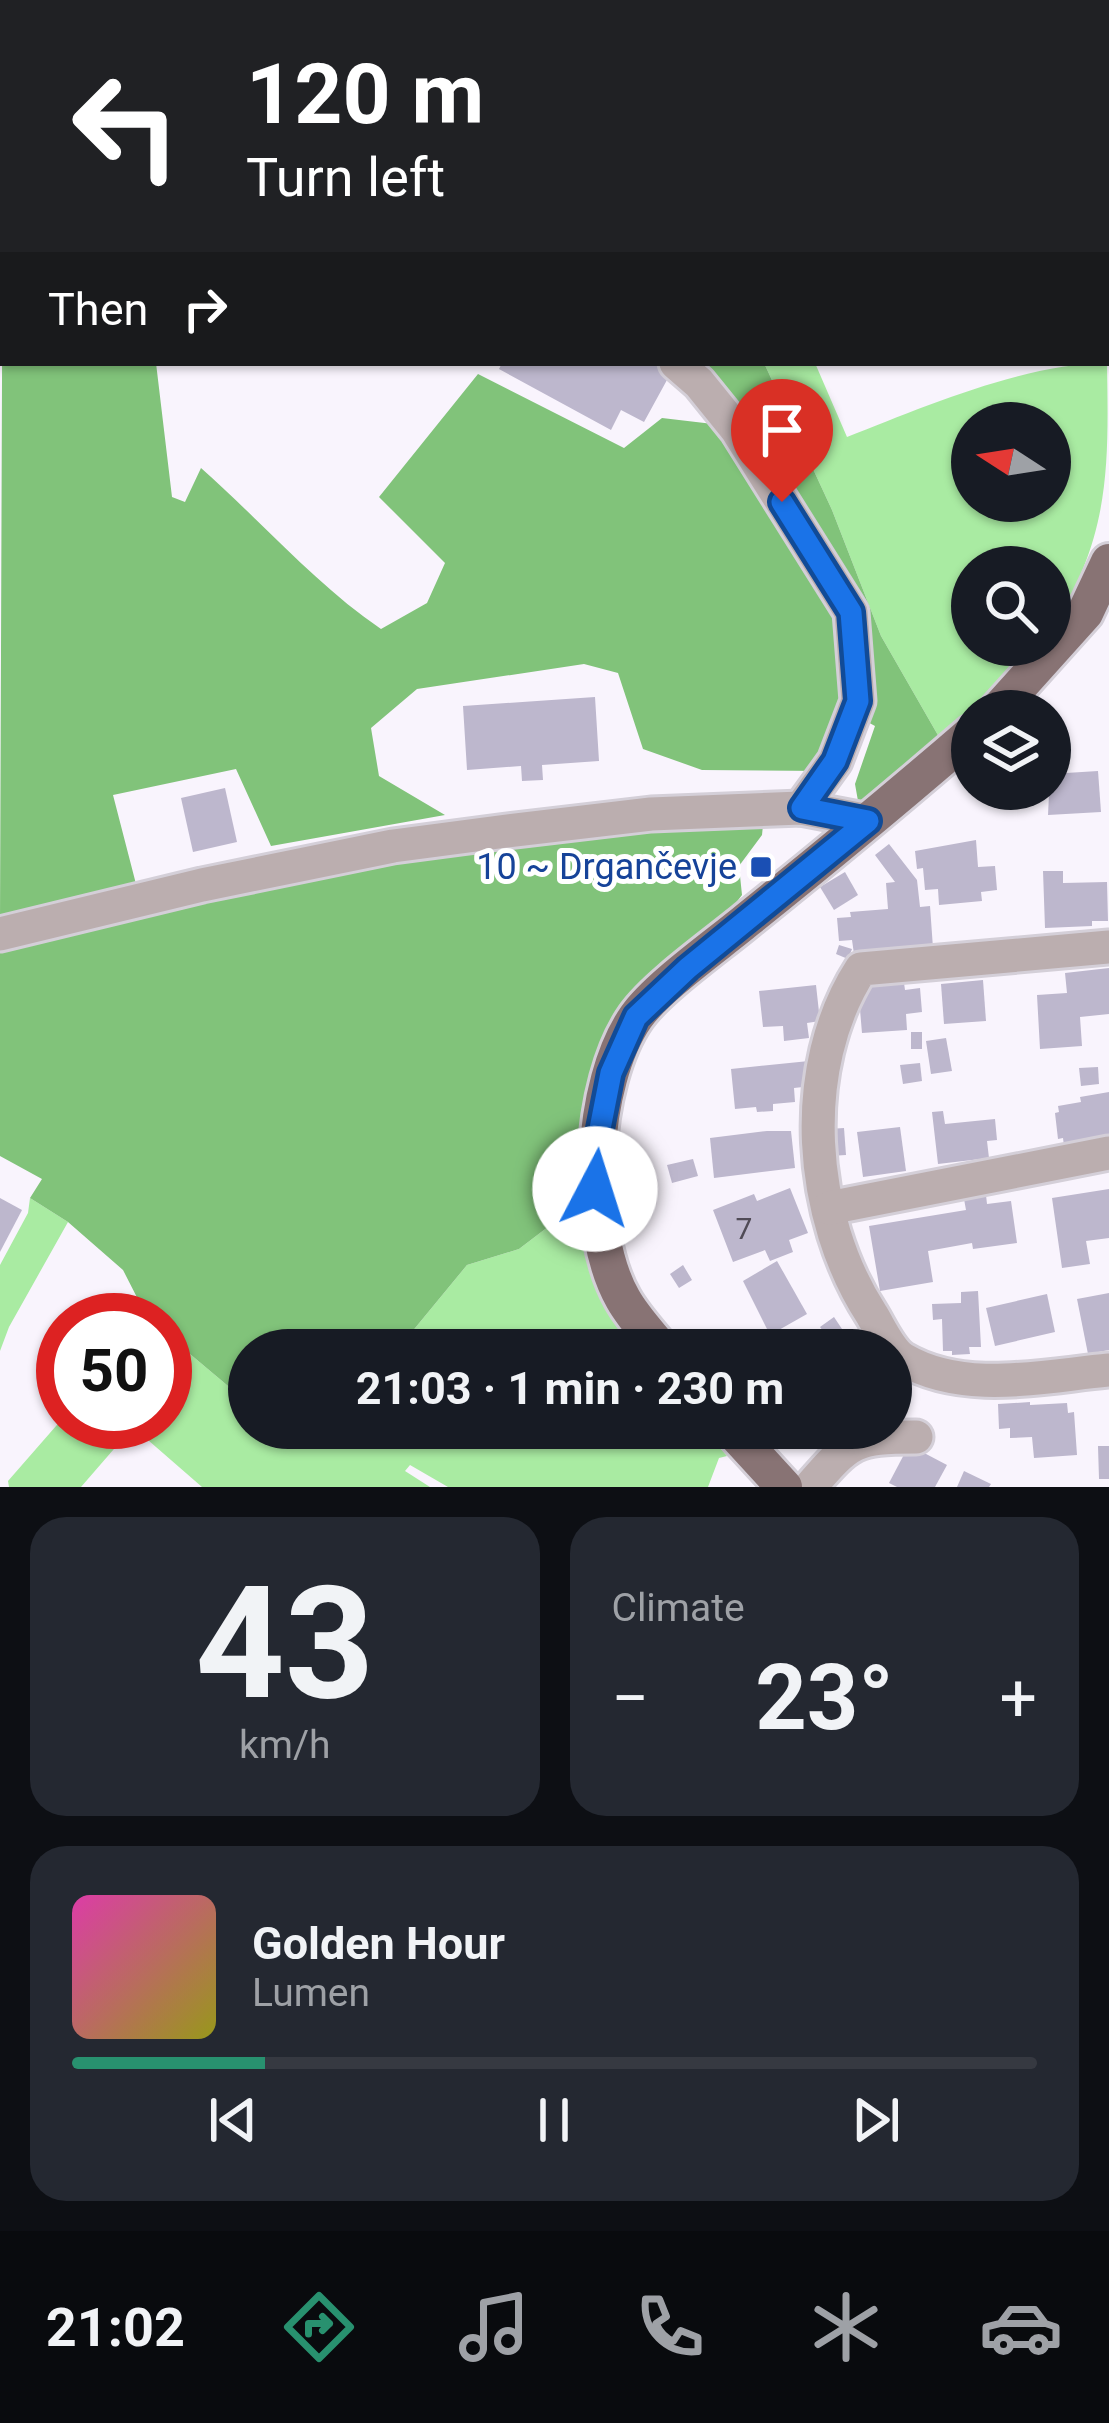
<!DOCTYPE html>
<meta charset="utf-8">
<style>
body{margin:0;font-family:Roboto,sans-serif;background:#242831;color:#f1f3f6;height:100vh;display:flex;flex-direction:column;font-size:45px;white-space:nowrap}
*{box-sizing:border-box;margin:0}
p{font-size:39px;color:#9ea1a6}
.icon{flex:none;width:66px;height:66px;fill:none;stroke:currentColor;stroke-width:2;stroke-linecap:round;stroke-linejoin:round}
.map{position:relative;height:1487px;overflow:hidden}
.side{display:flex;flex-direction:column;gap:30px;padding:30px;background:#0d0f14;flex:1}
.side>*{flex:none}
.banner{position:absolute;left:0px;top:0px;width:1110px;height:366px;box-shadow:0 3px 9px #0004;background:#202124;color:#fff;overflow:hidden}
.needle{width:78px;rotate:282deg}
.fabs{position:absolute;left:951px;top:402px;display:grid;gap:24px}
.fabs a{display:grid;place-items:center;width:120px;height:120px;border-radius:50%;background:#171b24;box-shadow:0 3px 9px #0004;font-size:60px}
.speed{position:absolute;left:36px;top:1293px;display:flex;gap:24px;font-size:60px;font-weight:700;text-align:center}
.speed>*{display:grid;place-content:center;width:156px;height:156px;border-radius:50%;background:#171b24;box-shadow:0 3px 9px #0004;line-height:1}
.speed .limit{border:18px solid #d22;background:#fff;color:#111}
.pin{position:absolute;display:grid;place-items:center;width:102px;height:102px;color:#fff;margin:-123px -51px;border-radius:50% 50% 50% 0;rotate:-45deg;box-shadow:0 0 12px #0007}
.pin .icon{rotate:45deg}
.me{position:absolute;width:132px;margin:-66px;rotate:5deg;stroke-linejoin:round;filter:drop-shadow(0 0 9px #0008)}
.turn{display:flex;align-items:center;gap:42px;height:252px;padding:0 48px;font-size:54px}
.turn .icon{width:156px;height:156px;stroke-width:2.5}
.turn b{display:block;font-size:84px;line-height:102px}
.then{display:flex;align-items:center;height:114px;padding:0 48px;background:#0003;gap:24px;font-size:45px}
.big{font-size:90px;font-weight:700;line-height:1.1}
.side .tile{flex:1;display:flex;flex-direction:column;justify-content:center;gap:18px;min-width:0;padding:0 42px;border-radius:36px;background:#242831}
.side .dial{align-items:center;gap:0}
.dial b{font-size:156px;line-height:1}
.song{display:flex;align-items:center;gap:36px}
.cover{width:144px;height:144px;border-radius:18px;background:linear-gradient(135deg,hsl(320 70% 55%),hsl(60 70% 35%))}
.played{height:12px;border-radius:6px;background:linear-gradient(90deg,#28916f 20%,#363941 20%)}
.keys{display:flex;justify-content:space-around;direction:ltr}
.heat{display:flex;justify-content:space-between;align-items:center;font-size:66px;direction:ltr}
.side .tiles{flex:1;display:grid;gap:30px;grid-template-columns:1fr 1fr}
.tile:last-child{grid-column:span 2}
.trip{position:absolute;left:228px;top:1329px;width:684px;height:120px;border-radius:60px;background:#171b24;box-shadow:0 3px 9px #0004;font-weight:700;line-height:120px;text-align:center}
.dock{display:flex;height:192px;justify-content:space-around;align-items:center;background:#090b0e;color:#9ea1a6}
.dock .icon{width:84px;height:84px}
.dock .selected{color:#28916f}
.dock b{font-size:54px;color:#f1f3f6}
.map>svg:first-child{display:block}
</style>
<div class="map">
<svg width="1109" height="1487" viewBox="0 0 1109 1487">
<rect width="100%" height="100%" fill="#f9f4fd"/>
<!-- green -->
<g fill="#a9eba2" fill-rule="evenodd">
<path d="M764,363H815L847,437C923,407 1026,363 1107,363C1109,476 1109,536 1050,634V567H972V645H1043L966,718L939,737L881,636L832,510ZM972,423H1050V501H972Z"/>
<path d="M578,1172L584,1225L639,1350H397L467,1265L519,1249L557,1220L577,1210Z"/>
<path d="M30,1198L68,1222L9,1327L0,1351V1265L28,1213Z"/>
<path d="M165,1333L234,1391L249,1396V1428H703L727,1456L719,1458L708,1487H448L410,1465L405,1471L430,1487H202L133,1427L81,1487H9L8,1481L63,1418V1422H165Z"/>
</g>
<!-- forest -->
<g fill="#81c37a">
<path d="M3,113V363H156L172,497L185,502L201,468C261,521 315,584 381,629L427,603L445,563L379,497L478,374L624,448L662,418L713,424L696,363H764L832,510L881,636L939,737L919,761L872,803L858,801L855,784L875,726L851,713L823,771L702,770L643,749L618,673L584,664L417,689L371,728L379,776L445,815L271,846L236,769L113,795L136,884L0,920Z"/>
<path d="M763,825L762,835L739,866L742,895L722,921L661,974L581,1144L577,1210L557,1220L519,1249L467,1265L397,1350H249V1396L234,1391L165,1333V1320L147,1317L123,1270L68,1222L30,1198L42,1179L0,1156V946L516,835Z"/>
</g>
<!-- building -->
<g fill="#bdb7cd">
<path d="M502,363H661L673,369L644,422L621,410L611,430L499,369Z"/>
<path d="M595,697L599,761L542,765L543,780L522,781L521,766L467,770L463,706Z"/>
<path d="M1098,771L1101,812L1048,815L1050,774Z"/>
<path d="M225,788L237,842L193,852L181,798Z"/>
<path d="M976,840L978,867L995,866L997,890L981,892L982,901L939,905L938,889L925,890L923,868L917,869L915,851Z"/>
<path d="M889,844L917,880L920,907L930,906L933,948L854,954L852,940L839,941L837,918L851,917L850,912L888,909L886,883L895,882L875,855Z"/>
<path d="M1043,871H1063V883L1107,882L1108,921H1092V926L1045,928Z"/>
<path d="M845,872L858,895L834,910L820,887Z"/>
<path d="M839,945L852,949L848,959L836,954Z"/>
<path d="M1109,968V1014L1080,1017L1082,1046L1040,1049L1037,995L1067,993L1065,973Z"/>
<path d="M983,980L986,1021L944,1024L941,984Z"/>
<path d="M904,983L905,990L920,988L922,1012L906,1014L907,1030L862,1033L858,986Z"/>
<path d="M816,985L820,1021L807,1023L809,1038L784,1041L783,1026L763,1027L759,991Z"/>
<rect x="911" y="1032" width="11" height="17"/>
<path d="M946,1038L952,1071L931,1074L926,1041Z"/>
<path d="M809,1061L812,1086L794,1088L795,1102L773,1104V1111L757,1112L756,1107L735,1109L731,1069Z"/>
<path d="M920,1063L922,1081L903,1084L900,1065Z"/>
<path d="M1098,1067L1099,1084L1081,1086L1079,1068Z"/>
<path d="M1109,1092V1139L1064,1146L1063,1138L1058,1139L1055,1113L1059,1112L1058,1106L1081,1102L1080,1097Z"/>
<path d="M943,1111L945,1124L995,1119L997,1140L987,1141L989,1158L938,1164L932,1112Z"/>
<path d="M900,1127L906,1171L863,1177L857,1132Z"/>
<path d="M844,1128L846,1155L830,1156L829,1129Z"/>
<path d="M767,1131H791L795,1168L714,1178L710,1138Z"/>
<path d="M693,1159L698,1176L672,1183L667,1165Z"/>
<path d="M790,1188L808,1233L789,1240L793,1252L770,1261L765,1250L733,1262L713,1210L754,1194L757,1201Z"/>
<path d="M1109,1189V1238L1086,1241L1090,1264L1062,1268L1052,1198Z"/>
<path d="M986,1195L987,1204L1011,1201L1017,1243L973,1249L972,1243L928,1251L933,1282L880,1291L869,1226L966,1210L964,1199Z"/>
<path d="M0,1198L22,1210L0,1252Z"/>
<path d="M777,1261L807,1314L770,1335L743,1281Z"/>
<path d="M683,1265L692,1280L679,1288L670,1274Z"/>
<path d="M978,1291L981,1347H969L970,1354L952,1355V1351H943L942,1319L933,1320L932,1304L961,1303V1292Z"/>
<path d="M1109,1293V1350L1088,1354L1077,1299Z"/>
<path d="M1047,1294L1055,1332L995,1346L986,1308Z"/>
<path d="M834,1317L850,1341L837,1350L820,1327Z"/>
<path d="M1030,1402V1405L1067,1403L1068,1413L1074,1412L1077,1455L1034,1458L1032,1437L1010,1438V1428L999,1429L998,1404Z"/>
<path d="M909,1445L947,1465L935,1487H897L889,1483Z"/>
<path d="M1098,1446H1109V1479H1099Z"/>
<path d="M964,1471L991,1484L989,1487H957Z"/>
</g>
<g fill="none" stroke-linecap="round" stroke-linejoin="round">
<defs>
<g id="minor">
<path d="M0,95L3,94"/>
<path d="M676,363L699,383L737,430L851,612L858,701L835,761L801,808"/>
<path d="M0,934L202,885L393,846L499,832L651,814L801,808L869,821"/>
<path d="M1109,947L861,969C797,1068 808,1217 872,1315C880,1328 890,1351 903,1359C964,1395 1043,1376 1109,1370"/>
<path d="M829,1208L1109,1153"/>
<path d="M810,1487C850,1441 854,1437 916,1437"/>
</g>
<g id="major">
<path d="M1036,0L1037,3"/>
<path d="M1107,255L1109,264"/>
<path d="M997,711L1085,613L1109,562"/>
<path d="M662,1350C649,1334 633,1317 623,1299C583,1229 590,1083 636,1017C657,987 717,945 747,920C823,859 898,797 972,733"/>
<path d="M730,1428L784,1487"/>
</g>
</defs>
<!-- minor casing -->
<use href="#minor" stroke="#d4cfd8" stroke-width="39"/>
<!-- major casing -->
<use href="#major" stroke="#d4cfd8" stroke-width="42"/>
<!-- minor -->
<use href="#minor" stroke="#bbaeaf" stroke-width="33"/>
<!-- major -->
<use href="#major" stroke="#887374" stroke-width="36"/>
</g>
<g fill="none" stroke-linecap="round" stroke-linejoin="round">
<defs>
<path id="route" d="M595,1189L597,1144L611,1073L636,1017L688,968L868,821L802,808L835,761L858,701L851,612L782,502"/>
</defs>
<!-- route casing -->
<use href="#route" stroke="#114b97" stroke-width="30"/>
<!-- route -->
<use href="#route" stroke="#1a73e8" stroke-width="21"/>
</g>
<!-- markers -->
<rect fill="#1a4fb4" stroke="#fff" stroke-width="4.5" x="749" y="855" width="24" height="24" rx="6"/>
<g text-anchor="middle" dominant-baseline="central" stroke-width="10" stroke-linejoin="round" paint-order="stroke">
<!-- number labels -->
<g font-size="30" fill="#504b56">
<text x="744" y="1228">7</text>
</g>
<!-- transit labels -->
<g font-size="36" fill="#164399" stroke="#fff" text-anchor="end">
<text x="737" y="867">10 ~ Drgančevje</text>
</g>
</g>
</svg>
<div class="fabs">
<a><svg class="needle" viewBox="-14 -14 28 28"><path d="M0-13l5 13h-10z" fill="#e53935"/><path d="M0 13l5-13h-10z" fill="#9ea1a6"/></svg></a>
<a><svg class="icon" aria-label="search" viewBox="0 0 24 24"><circle cx="10" cy="10" r="6"/><path d="M15 15l6 6"/></svg></a>
<a><svg class="icon" aria-label="layers" viewBox="0 0 24 24"><path d="M12 4l9 5-9 5-9-5zM3 14l9 5 9-5"/></svg></a>
</div>
<div class="speed"><div class="limit">50</div></div>
<div class="pin" style="left:782px;top:502px;background:#d93025"><svg class="icon" aria-label="arrive" viewBox="0 0 24 24"><path d="M6 21V4h12l-3 4 3 4H6"/></svg></div>
<svg class="me" style="left:595px;top:1189px" viewBox="-20 -20 40 40"><circle r="19" fill="#fff"/><path d="M0-13L10 11 0 6-10 11z" fill="#1a73e8"/></svg>
<div class="trip">21:03 · 1 min · 230 m</div>
<div class="banner">
<div class="turn"><svg class="icon" aria-label="left" viewBox="0 0 24 24"><path d="M17 20v-9H6M10 6l-5 5 5 5"/></svg><div><b>120 m</b>Turn left</div></div>
<div class="then">Then<svg class="icon" aria-label="right" viewBox="0 0 24 24"><path d="M7 20v-9h11M14 6l5 5-5 5"/></svg></div>
</div>
</div>
<section class="side">
<div class="tiles">
<div class="tile dial"><b>43</b><p>km/h</p></div>
<div class="tile"><p>Climate</p>
<div class="heat"><a>−</a><b class="big">23°</b><a>+</a></div>
</div>
<div class="tile">
<div class="song"><i class="cover"></i><div><b>Golden Hour</b><p>Lumen</p></div></div>
<div class="played"></div>
<div class="keys"><svg class="icon" aria-label="previous" viewBox="0 0 24 24"><path d="M18 5L8 12l10 7zM5 5v14"/></svg><svg class="icon" aria-label="pause" viewBox="0 0 24 24"><path d="M8 5v14M16 5v14"/></svg><svg class="icon" aria-label="next" viewBox="0 0 24 24"><path d="M6 5l10 7-10 7zM19 5v14"/></svg></div>
</div>
</div>
</section>
<nav class="dock">
<b>21:02</b>
<svg class="icon selected" aria-label="directions" viewBox="0 0 24 24"><path d="M12 3l9 9-9 9-9-9zM9 14v-3h6M13 9l2 2-2 2"/></svg>
<svg class="icon" aria-label="music" viewBox="0 0 24 24"><path d="M9 18V5l10-2v13"/><circle cx="6" cy="18" r="3"/><circle cx="16" cy="16" r="3"/></svg>
<svg class="icon" aria-label="phone" viewBox="0 0 24 24"><path d="M5 4h4l2 5-3 2q2 4 5 5l2-3 5 2v4C11 20 4 13 5 4z"/></svg>
<svg class="icon" aria-label="climate" viewBox="0 0 24 24"><path d="M12 3v18M4 7l16 10M4 17L20 7"/></svg>
<svg class="icon" aria-label="car" viewBox="0 0 24 24"><path d="M5 17H2v-5l4-1 3-4h7l3 4 3 1v5h-3M9 17h6M6 11h13"/><circle cx="7" cy="17" r="2"/><circle cx="17" cy="17" r="2"/></svg>
</nav>
